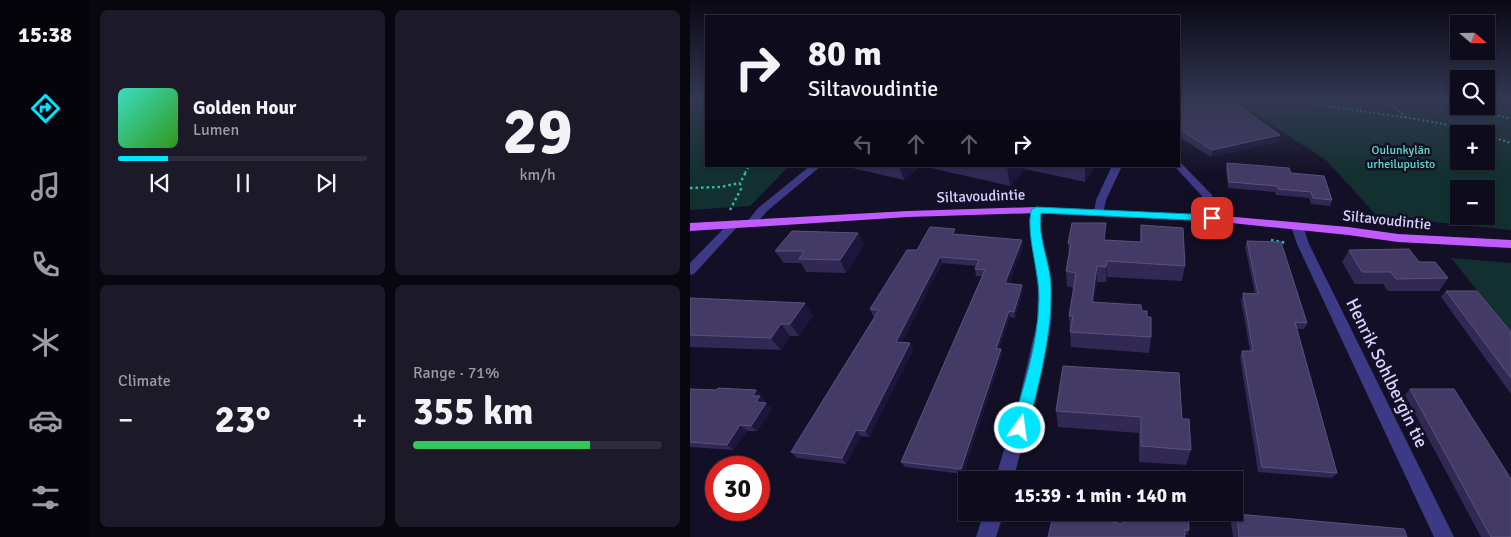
<!DOCTYPE html>
<meta charset="utf-8">
<style>
body{margin:0;font-family:Signika,sans-serif;background:#1c1929;color:#f1f3f6;height:100vh;display:flex;flex-direction:column;font-size:19px;white-space:nowrap}
*{box-sizing:border-box;margin:0}
p{font-size:16px;color:#9b9ba3}
.icon{flex:none;width:28px;height:28px;fill:none;stroke:currentColor;stroke-width:2;stroke-linecap:round;stroke-linejoin:round}
.map{position:relative;flex:1;overflow:hidden}
.sheet{display:flex;flex-direction:column;gap:10px;padding:10px;background:#08060f;width:600px}
.sheet>*{flex:none}
.top-card{position:absolute;left:15px;top:15px;width:475px;height:152px;border-radius:0px;box-shadow:0 1px 4px #0004,0 0 0 1px #2e2b3b;background:#0e0b1c;color:#f1f3f6;overflow:hidden}
.needle{width:32px;rotate:110deg}
.buttons{position:absolute;left:760px;top:15px;display:grid;gap:10px}
.buttons a{display:grid;place-items:center;width:45px;height:45px;border-radius:0px;background:#0e0b1c;box-shadow:0 1px 4px #0004,0 0 0 1px #2e2b3b;font-size:25px}
.speed{position:absolute;left:15px;top:456px;display:flex;gap:10px;font-size:25px;font-weight:700;text-align:center}
.speed>*{display:grid;place-content:center;width:65px;height:65px;border-radius:50%;background:#0e0b1c;box-shadow:0 1px 4px #0004,0 0 0 1px #2e2b3b;line-height:1}
.speed .limit{border:8px solid #d22;background:#fff;color:#111}
.pin{position:absolute;display:grid;place-items:center;width:42px;height:42px;color:#fff;margin:-21px;border-radius:10px;box-shadow:0 2px 8px #0006}
.me{position:absolute;width:55px;margin:-28px;rotate:14deg;stroke-linejoin:round;filter:drop-shadow(0 0 4px #0008)}
.turn{display:flex;align-items:center;gap:18px;height:105px;padding:0 20px;font-size:22px}
.turn .icon{width:65px;height:65px;stroke-width:2.5}
.turn b{display:block;font-size:35px;line-height:42px}
.lanes{display:flex;align-items:center;height:48px;padding:0 20px;background:#0003;justify-content:center;gap:25px;direction:ltr}
.lanes .off{opacity:.35}
.big{font-size:38px;font-weight:700;line-height:1.1}
.sheet .widget{flex:1;display:flex;flex-direction:column;justify-content:center;gap:8px;min-width:0;padding:0 18px;border-radius:8px;background:#1c1929}
.sheet .dial{align-items:center;gap:0}
.dial b{font-size:65px;line-height:1}
.song{display:flex;align-items:center;gap:15px}
.cover{width:60px;height:60px;border-radius:8px;background:linear-gradient(135deg,hsl(170 70% 55%),hsl(110 70% 35%))}
.played{height:5px;border-radius:2px;background:linear-gradient(90deg,#00e5ff 20%,#2e2b3b 20%)}
.keys{display:flex;justify-content:space-around;direction:ltr}
.heat{display:flex;justify-content:space-between;align-items:center;font-size:28px;direction:ltr}
.charge{height:8px;border-radius:4px;background:linear-gradient(90deg,#34c759 71%,#2e2b3b 0)}
.sheet .tiles{flex:1;display:grid;gap:10px;grid-template-columns:repeat(2,1fr)}
.trip{position:absolute;left:268px;top:471px;width:285px;height:50px;border-radius:0px;background:#0e0b1c;box-shadow:0 1px 4px #0004,0 0 0 1px #2e2b3b;font-weight:700;line-height:50px;text-align:center}
main{display:flex;flex:1;min-height:0}
.dock{display:flex;flex-direction:column;width:90px;justify-content:space-around;align-items:center;background:#06040b;color:#9b9ba3}
.dock .icon{width:35px;height:35px}
.dock .selected{color:#00e5ff}
.dock b{font-size:22px;color:#f1f3f6}
.map>svg:first-child{display:block}
</style>
<main>
<nav class="dock">
<b>15:38</b>
<svg class="icon selected" aria-label="directions" viewBox="0 0 24 24"><path d="M12 3l9 9-9 9-9-9zM9 14v-3h6M13 9l2 2-2 2"/></svg>
<svg class="icon" aria-label="music" viewBox="0 0 24 24"><path d="M9 18V5l10-2v13"/><circle cx="6" cy="18" r="3"/><circle cx="16" cy="16" r="3"/></svg>
<svg class="icon" aria-label="phone" viewBox="0 0 24 24"><path d="M5 4h4l2 5-3 2q2 4 5 5l2-3 5 2v4C11 20 4 13 5 4z"/></svg>
<svg class="icon" aria-label="climate" viewBox="0 0 24 24"><path d="M12 3v18M4 7l16 10M4 17L20 7"/></svg>
<svg class="icon" aria-label="car" viewBox="0 0 24 24"><path d="M5 17H2v-5l4-1 3-4h7l3 4 3 1v5h-3M9 17h6M6 11h13"/><circle cx="7" cy="17" r="2"/><circle cx="17" cy="17" r="2"/></svg>
<svg class="icon" aria-label="filters" viewBox="0 0 24 24"><path d="M4 7h16M4 17h16"/><circle cx="9" cy="7" r="2"/><circle cx="15" cy="17" r="2"/></svg>
</nav>
<section class="sheet">
<div class="tiles">
<div class="widget">
<div class="song"><i class="cover"></i><div><b>Golden Hour</b><p>Lumen</p></div></div>
<div class="played"></div>
<div class="keys"><svg class="icon" aria-label="previous" viewBox="0 0 24 24"><path d="M18 5L8 12l10 7zM5 5v14"/></svg><svg class="icon" aria-label="pause" viewBox="0 0 24 24"><path d="M8 5v14M16 5v14"/></svg><svg class="icon" aria-label="next" viewBox="0 0 24 24"><path d="M6 5l10 7-10 7zM19 5v14"/></svg></div>
</div>
<div class="widget dial"><b>29</b><p>km/h</p></div>
<div class="widget"><p>Climate</p>
<div class="heat"><a>−</a><b class="big">23°</b><a>+</a></div>
</div>
<div class="widget"><p>Range · 71%</p><b class="big">355 km</b><div class="charge"></div></div>
</div>
</section>
<div class="map">
<svg width="821" height="537" viewBox="0 0 821 537">
<rect width="100%" height="100%" fill="#130f26"/>
<!-- green -->
<g fill="#12302f" fill-rule="evenodd">
<path d="M0,99H16V166H99L60,206L0,210Z"/>
<path d="M541,99H769V106H796V99H821V230L687,216L636,160ZM769,134H796V161H769ZM769,189H796V216H769Z"/>
<path d="M761,258L821,263V332Z"/>
</g>
<g fill="none" stroke-linecap="round" stroke-linejoin="round">
<!-- path-far1 -->
<g stroke="#2fb8b0" stroke-width="2" stroke-dasharray="2 2.5" stroke-linecap="butt">
<path d="M575,99L595,103L610,99"/>
<path d="M694,99L717,118"/>
<path d="M747,99L769,105"/>
<path d="M608,100C670,114 733,116 794,134"/>
<path d="M0,103L16,102"/>
<path d="M773,106L821,119"/>
<path d="M796,135L821,143"/>
<path d="M55,173L59,166"/>
</g>
<!-- path -->
<g stroke="#2fb8b0" stroke-width="2.5" stroke-dasharray="2.5 3" stroke-linecap="butt">
<path d="M0,188L30,187L50,183"/>
<path d="M40,210L51,189L50,183L56,172"/>
<path d="M581,240L597,243"/>
</g>
<!-- minor -->
<g fill="#3d3a85" fill-rule="evenodd">
<path d="M489,163L492,164L522,195L528,218L526,220H518L516,218L512,196L486,168L484,166H489Z"/>
<path d="M120,166H131L76,212L66,225H58L56,223L68,208Z"/>
<path d="M422,166H432L416,200L413,214H405L404,212L406,200Z"/>
<path d="M346,207L351,210V233L361,289V322L346,396L323,480H305L330,396L347,322L348,289L339,221L341,210Z"/>
<path d="M44,220L48,222L50,224L48,226L4,274L0,275V263L40,222Z"/>
<path d="M607,222L613,226L619,244L764,537H744L607,244L601,226Z"/>
<path d="M294,512H314L306,537H286Z"/>
</g>
<!-- major -->
<path fill="#c25bff" fill-rule="evenodd" d="M346,207L522,215L658,227L708,234L821,240V248L708,242L658,235L522,221L346,213L218,217L0,231V223L218,211Z"/>
</g>
<!-- wall -->
<g fill="#312854">
<path d="M489,99L590,135L588,142L521,157L489,137Z"/>
<path d="M537,163L601,173L642,200L640,206L621,204L619,198L586,195L585,192L538,188L536,169Z"/>
<path d="M154,166H230L214,180Z"/>
<path d="M232,166H406L395,182L335,169L320,186Z"/>
<path d="M451,225L495,266L492,281L417,277L416,282H407L404,302L452,311L457,317L461,337L459,353L381,347L379,316L384,288L377,286L376,271L379,254L378,243L415,241L450,242Z"/>
<path d="M168,233L174,245L156,273L116,272L111,263H94L85,251Z"/>
<path d="M267,234L332,240L333,246L319,284L333,291L325,318L320,317L309,349H311L312,355L273,474L215,467L211,462L292,276H286L285,269L286,266L252,263L212,342L220,343L223,350L179,437L171,436L156,464L107,458L101,452L185,316H183L180,309Z"/>
<path d="M557,241L617,323L614,329H606L647,473L642,478L568,472L550,357L552,351H560L551,300L553,293L565,294L555,247Z"/>
<path d="M659,250L729,262L758,278L749,291H698L693,284H665L652,262Z"/>
<path d="M756,291L821,332V394L751,297Z"/>
<path d="M0,298L123,315L109,336H100L91,350L0,347Z"/>
<path d="M0,389L26,390H66L72,396L71,398L76,402L75,403L82,409L67,431H57L44,450L0,447Z"/>
<path d="M720,389L821,537H791L715,395Z"/>
<path d="M366,411L492,419L501,450L496,465L449,462V433L368,427Z"/>
<path d="M442,512H498L499,530L497,535H495L432,524L442,518Z"/>
<path d="M547,514L717,537H543L541,523Z"/>
</g>
<!-- shaded-wall -->
<g fill="#1d163a">
<path d="M590,135L588,142L521,157L522,150Z"/>
<path d="M209,166H230L214,180Z"/>
<path d="M317,166H335V169L320,186Z"/>
<path d="M395,166H406L395,182Z"/>
<path d="M416,223L415,238L414,256V240Z"/>
<path d="M265,229L267,235L262,234Z"/>
<path d="M168,233L174,245L156,273L150,260Z"/>
<path d="M332,240L333,246L317,290L315,283Z"/>
<path d="M250,257L252,263L209,348L206,342Z"/>
<path d="M417,261V277L416,282V267Z"/>
<path d="M407,266V282L402,317V302Z"/>
<path d="M332,285L333,291L325,318L324,312Z"/>
<path d="M115,303L123,315L109,336L100,324Z"/>
<path d="M319,311L320,317L307,355L306,349Z"/>
<path d="M91,324L100,336L91,350L81,338Z"/>
<path d="M220,343L223,350L179,437L175,431Z"/>
<path d="M311,349L312,355L273,474L271,469Z"/>
<path d="M66,390L72,396L71,398L76,402L72,408L66,402L63,396Z"/>
<path d="M76,403L82,409L67,431L61,426Z"/>
<path d="M50,425L57,431L44,450L37,445Z"/>
<path d="M166,430L171,436L156,464L152,458Z"/>
</g>
<!-- building -->
<g fill="#433a66" stroke="#5a527e">
<path d="M489,99H540L590,135L522,150L489,129Z"/>
<path d="M537,163L599,168L601,173L634,176L642,200L623,198L621,192L588,189L587,186L539,182Z"/>
<path d="M382,223H416L414,240L451,242V225L493,228L495,266L417,261L416,267L407,266L402,302L451,305L452,311H457V317H461V337L380,332L383,316H379L386,273L376,271L381,243H378Z"/>
<path d="M240,227L265,229L262,234L332,240L315,283L332,285L324,312L319,311L306,349H311L271,469L211,462L295,270L285,269L289,260L250,257L206,342L220,343L175,431L166,430L152,458L101,452L189,310L180,309L217,250H227Z"/>
<path d="M102,231L168,233L150,260L109,259L114,251H85Z"/>
<path d="M557,241L591,242L617,323L605,322L647,473L572,467L552,351H563L553,293L568,294Z"/>
<path d="M719,249L729,262H745L758,278L706,279L701,272H672L659,250Z"/>
<path d="M756,291H787L821,332V378Z"/>
<path d="M0,298L115,303L100,324H91L81,338L0,335Z"/>
<path d="M373,366L489,373L492,419H499L501,450L451,446V417L366,411Z"/>
<path d="M28,388L66,390L63,396H70L66,402L76,403L61,426L50,425L37,445L0,442V389L26,390Z"/>
<path d="M720,389H764L821,479V537H801Z"/>
<path d="M364,512H380L432,524L433,517L443,518V512H498L499,530H494L495,537H358Z"/>
<path d="M547,514L714,529L717,537H549Z"/>
</g>
<!-- sky -->
<linearGradient id="sky" x2="0" y2="1"><stop stop-color="#0a0815"/><stop offset="0.57" stop-color="#333752"/><stop offset="1" stop-color="#333752" stop-opacity="0"/></linearGradient>
<rect width="821" height="174" fill="url(#sky)"/>
<!-- route -->
<path fill="#00e5ff" stroke="#0095a6" d="M346,207L522,215L527,218L522,221L351,213C347,238 361,263 361,288C362,336 349,382 338,428L335,433L330,435L325,433L322,428C333,387 348,344 349,301C350,270 336,240 341,210Z"/>
<g text-anchor="middle" dominant-baseline="central" stroke-width="5" stroke-linejoin="round" paint-order="stroke">
<!-- far-park labels -->
<g font-size="12" fill="#5fe0c0" stroke="#130f26">
<text x="711" y="150">Oulunkylän<tspan x="711" dy="14">urheilupuisto</tspan></text>
</g>
<!-- street labels -->
<g font-size="15" fill="#d9d4ff" stroke="#130f26">
<text transform="translate(291 196) rotate(-2)">Siltavoudintie</text>
<text transform="translate(697 220) rotate(6)">Siltavoudintie</text>
</g>
<!-- near-street labels -->
<g font-size="18" fill="#d9d4ff" stroke="#130f26">
<text transform="translate(697 373) rotate(64)">Henrik Sohlbergin tie</text>
</g>
</g>
</svg>
<div class="buttons">
<a><svg class="needle" viewBox="-14 -14 28 28"><path d="M0-13l5 13h-10z" fill="#e53935"/><path d="M0 13l5-13h-10z" fill="#9b9ba3"/></svg></a>
<a><svg class="icon" aria-label="search" viewBox="0 0 24 24"><circle cx="10" cy="10" r="6"/><path d="M15 15l6 6"/></svg></a>
<a>+</a>
<a>−</a>
</div>
<div class="speed"><div class="limit">30</div></div>
<div class="pin" style="left:522px;top:218px;background:#d93025"><svg class="icon" aria-label="arrive" viewBox="0 0 24 24"><path d="M6 21V4h12l-3 4 3 4H6"/></svg></div>
<svg class="me" style="left:330px;top:428px" viewBox="-20 -20 40 40"><circle r="17" fill="#00e5ff" stroke="#fff" stroke-width="3"/><path d="M0-11L8 9 0 5-8 9z" fill="#fff"/></svg>
<div class="trip">15:39 · 1 min · 140 m</div>
<div class="top-card">
<div class="turn"><svg class="icon" aria-label="right" viewBox="0 0 24 24"><path d="M7 20v-9h11M14 6l5 5-5 5"/></svg><div><b>80 m</b>Siltavoudintie</div></div>
<div class="lanes"><svg class="icon off" aria-label="left" viewBox="0 0 24 24"><path d="M17 20v-9H6M10 6l-5 5 5 5"/></svg><svg class="icon off" aria-label="ahead" viewBox="0 0 24 24"><path d="M12 20V5M6 11l6-6 6 6"/></svg><svg class="icon off" aria-label="ahead" viewBox="0 0 24 24"><path d="M12 20V5M6 11l6-6 6 6"/></svg><svg class="icon" aria-label="right" viewBox="0 0 24 24"><path d="M7 20v-9h11M14 6l5 5-5 5"/></svg></div>
</div>
</div>
</main>
